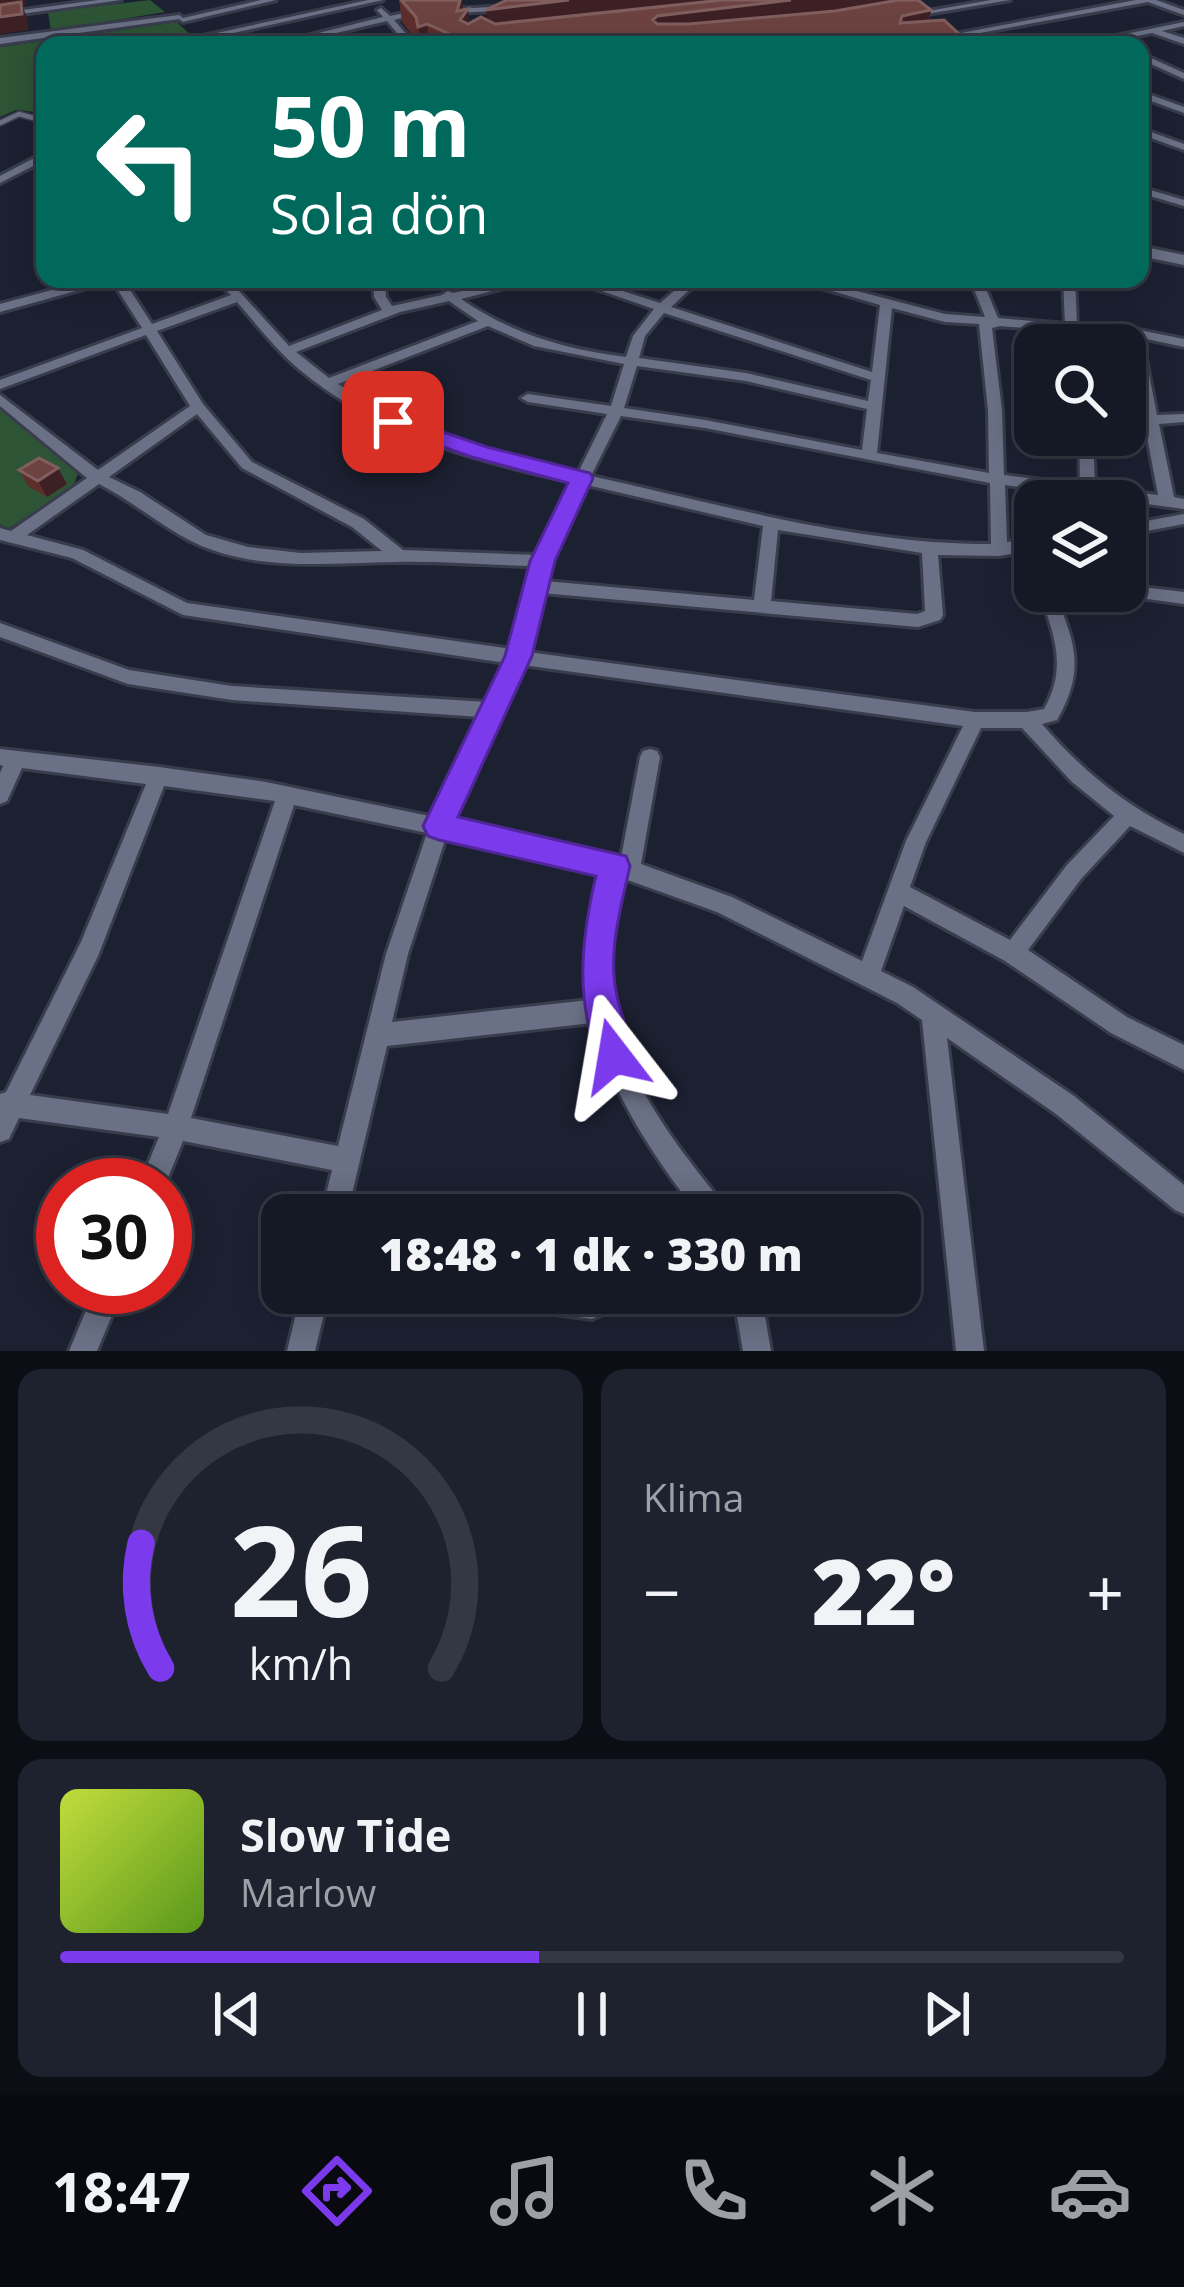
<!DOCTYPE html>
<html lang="tr">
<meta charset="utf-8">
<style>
body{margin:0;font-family:"Open Sans",sans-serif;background:#1e222e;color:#f1f3f6;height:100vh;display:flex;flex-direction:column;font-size:45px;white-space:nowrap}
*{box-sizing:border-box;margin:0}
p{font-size:39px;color:#9da0a7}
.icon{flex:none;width:66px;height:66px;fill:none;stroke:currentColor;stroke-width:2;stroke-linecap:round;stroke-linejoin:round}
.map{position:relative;height:1351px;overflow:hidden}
.sheet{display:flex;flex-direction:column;gap:18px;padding:18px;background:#0c0e15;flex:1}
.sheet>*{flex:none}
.top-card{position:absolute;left:36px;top:36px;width:1113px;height:252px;border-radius:24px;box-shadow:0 6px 30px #0003,0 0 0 3px #343843;background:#00695c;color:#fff;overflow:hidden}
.fabs{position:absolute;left:1014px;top:324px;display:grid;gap:24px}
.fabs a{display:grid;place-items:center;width:132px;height:132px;border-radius:24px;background:#151926;box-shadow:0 6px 30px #0003,0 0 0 3px #343843;font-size:60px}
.speed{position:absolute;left:36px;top:1158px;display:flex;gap:24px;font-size:60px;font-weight:700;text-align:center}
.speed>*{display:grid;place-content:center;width:156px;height:156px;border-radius:50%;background:#151926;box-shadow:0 6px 30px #0003,0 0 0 3px #343843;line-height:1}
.speed .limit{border:18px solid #d22;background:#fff;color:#111}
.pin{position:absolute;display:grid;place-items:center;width:102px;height:102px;color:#fff;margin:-51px;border-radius:24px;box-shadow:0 6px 18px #0006}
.me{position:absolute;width:132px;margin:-66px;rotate:346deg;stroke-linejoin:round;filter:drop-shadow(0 0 9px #0008)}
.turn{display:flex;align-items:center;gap:42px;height:252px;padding:0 36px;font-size:54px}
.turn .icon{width:156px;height:156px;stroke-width:2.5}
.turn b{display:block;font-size:84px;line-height:102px}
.big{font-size:90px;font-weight:800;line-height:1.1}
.sheet .card{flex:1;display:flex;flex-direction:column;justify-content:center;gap:18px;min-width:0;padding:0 42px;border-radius:24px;background:#1e222e}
.sheet .dial{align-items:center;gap:0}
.dial svg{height:312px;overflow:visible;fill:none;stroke:#343843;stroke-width:7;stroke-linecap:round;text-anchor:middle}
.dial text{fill:#f1f3f6;stroke:none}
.song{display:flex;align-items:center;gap:36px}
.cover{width:144px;height:144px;border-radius:18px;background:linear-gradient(135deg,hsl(70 70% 55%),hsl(90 70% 35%))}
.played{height:12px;border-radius:6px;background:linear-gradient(90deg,#7c3aed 45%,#343843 45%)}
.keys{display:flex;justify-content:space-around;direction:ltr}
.heat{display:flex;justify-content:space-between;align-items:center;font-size:66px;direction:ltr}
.sheet .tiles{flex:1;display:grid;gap:18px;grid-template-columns:1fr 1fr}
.card:last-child{grid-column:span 2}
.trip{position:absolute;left:261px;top:1194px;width:660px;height:120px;border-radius:24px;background:#151926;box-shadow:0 6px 30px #0003,0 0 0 3px #343843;font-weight:800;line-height:120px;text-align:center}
.dock{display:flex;height:192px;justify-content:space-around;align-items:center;background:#080a0f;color:#9da0a7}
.dock .icon{width:84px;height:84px}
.dock .current{color:#7c3aed}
.dock b{font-size:54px;color:#f1f3f6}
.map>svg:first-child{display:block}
</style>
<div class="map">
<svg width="1184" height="1351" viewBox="0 0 1184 1351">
<rect width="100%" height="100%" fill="#1c2132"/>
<!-- green -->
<g fill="#2d5435">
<path d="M150,0L165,12L51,31L48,12Z"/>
<path d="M177,22L201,45H45V113L16,110L0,117V47Z"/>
<path d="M0,406L78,474L73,486L8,529L0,524Z"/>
</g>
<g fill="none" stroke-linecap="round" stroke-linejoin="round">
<defs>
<path id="service" d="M0,123L19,114L45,121"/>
<g id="minor">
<path d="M98,0H121L0,17V13Z"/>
<path d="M261,0H276L183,22L179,19L0,44V38L179,15L183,18Z"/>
<path d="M368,0H383L202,40L198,37Z"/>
<path d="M991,0H1010L909,17L905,15Z"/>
<path d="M1136,0H1156L1184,10V15L1148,2L915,45H897Z"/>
<path d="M510,6L513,10L413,15L394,20L416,45H407L387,21L285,45H270L383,17L377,10L381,8L390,16L413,11Z"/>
<path d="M1184,22V26L1162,31L1184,38V44L1152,33L1089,45H1072Z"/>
<path d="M1140,53L1184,73V79L1140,59Z"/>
<path d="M1140,91L1184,107V113L1140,97Z"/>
<path d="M1140,128L1184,144V150L1140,134Z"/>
<path d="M38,156L45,158V164L39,163L0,183V176Z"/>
<path d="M1140,187L1184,200V206L1140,193Z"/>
<path d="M93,279H123L152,324L231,295L215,279H228L289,346L382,310L374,297L373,279H385L386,297L392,306L442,295L448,291L453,293L517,279H540L461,299C512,334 565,349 626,357L633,336L654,309L567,279H585L660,303L688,279H701L671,307L872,372L880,305L791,279H811L945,314L985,317L970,279H982L998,318L1065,324L1063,279H1075L1077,325L1134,329L1184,339V347L1142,338L1157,415L1184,414V422L1159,424L1174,497L1184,499V509L1005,485L1007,542L1035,538V550L999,556L938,555L943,615L940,620L918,627L542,593L528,652L975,712H1027L1044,709C1068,668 1054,632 1038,591H1054C1075,643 1086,669 1057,720L1042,724C1082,771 1128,808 1184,834V853L1130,826L1081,879L1028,950L1127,1017L1184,1045V1070L1111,1033L1005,961L904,906L881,971L913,987L1074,1096L1184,1185V1214L1175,1210L1056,1114L947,1038L984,1351H956L922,1020L897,1003L717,912L622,878C616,908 609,939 609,970C609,1061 670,1138 725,1206L729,1215H699C653,1156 613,1096 592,1023L387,1046L347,1215H321L332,1170L183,1141L165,1185H139L159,1137L19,1118L9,1139L0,1142V1094L6,1092L81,942L146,784L22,768L7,801L0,804V773L3,766L0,765V749L159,767L266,782L434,817L481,717L232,700L128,684L0,637V623L129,670L232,686L487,702L506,663L183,615L72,558L0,540V528L11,531L87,478L0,406V395L98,470L190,406L146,335L0,389V380L142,328L112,281L0,312V304ZM449,301L478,321L329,378L296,352L400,312ZM237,302C257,325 276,350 300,370C378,435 476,461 573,482L537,555L403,550L364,519L252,462L203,404L157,331ZM892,308L945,322L979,324L988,410L989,473L877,453ZM664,313L871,380L868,401L746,373L639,358L645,336ZM488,326L534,346L624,364L611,406L528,394L521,398L528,402L607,414L578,473C492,455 412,432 338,384ZM1000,326L1065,331V345H1079L1078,332L1128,336L1158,495L1095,487L1093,435H1079L1080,485L1004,475L1002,410L992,328ZM637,366L746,381L867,409L862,450L705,420L624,408ZM197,414L242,468L352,527L382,551L301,553L248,547L206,535L140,492L109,477ZM621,416L705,428L990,483L991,544C854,544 724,505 591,476ZM99,484C132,501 161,526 193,542C255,572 328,563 394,562C440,561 486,565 532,566L511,649L187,603L83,550L27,535ZM587,485L763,526L754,600L545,581L550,561ZM778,530L922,553L925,611L917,614L771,601ZM523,665L963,726L906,841L862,961L732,897L641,864L660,757L657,751L650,749L643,751L640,757L621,858L452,820ZM981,728H1022L1072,782L1114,816L1067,865L1010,940L910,887L926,842ZM164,786L275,801L168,1114L30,1095L98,956ZM294,805L427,833L386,954L338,1146L191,1118ZM446,837L602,873L587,956L589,1000L392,1022L408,954Z"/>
<path d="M1184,514V524L1125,535V525Z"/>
<path d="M1125,585L1184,592V604L1118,595L1116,591H1125Z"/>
<path d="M96,1287H124L97,1351H69Z"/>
<path d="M301,1293H329L315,1351H287Z"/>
<path d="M491,1293H632L628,1303L592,1319L505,1307L495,1303Z"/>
<path d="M733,1293H761L771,1351H743Z"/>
</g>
<path id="tertiary" d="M1140,246L1184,255V265L1140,256Z"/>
</defs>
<!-- service casing -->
<use href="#service" stroke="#393c4c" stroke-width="8"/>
<!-- minor casing -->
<use href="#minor" stroke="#393c4c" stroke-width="6"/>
<!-- tertiary casing -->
<use href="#tertiary" stroke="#393c4c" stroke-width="6"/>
<!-- service -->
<use href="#service" stroke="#6a7085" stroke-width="4.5"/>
<!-- minor -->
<use href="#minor" fill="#6a7085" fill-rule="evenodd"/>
<!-- tertiary -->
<use href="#tertiary" fill="#6a7085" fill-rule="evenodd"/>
</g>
<!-- wall -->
<g fill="#5e2e2b">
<path d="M399,0H462L463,10L469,24L487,20L931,10L929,21L971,45H420L402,22Z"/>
<path d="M19,470L67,484L47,497L28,486Z"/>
</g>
<!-- shaded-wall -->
<g fill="#3d2024">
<path d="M0,0H25L26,5H22L27,18L29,30L0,34Z"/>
<path d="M460,0H462L464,15L468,9L470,34L461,29L457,11Z"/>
<path d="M549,0H896L656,41L653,20L488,38L486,10Z"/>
<path d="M931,10L925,35L896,41L902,16Z"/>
<path d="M427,24L430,45H420L418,27Z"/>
<path d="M58,468L67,484L47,497L38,481Z"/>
</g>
<!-- building -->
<g fill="#6d4341" stroke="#815e5e" stroke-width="3">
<path d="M401,0H460L457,11L468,9L460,20L468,24L481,17L495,24L723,0H791L657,16L653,20L657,24H689L835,11L899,0H918L931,10L902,16L900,23L944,20L971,45H504L452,35L427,24L418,27L416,17Z"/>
<path d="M507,0H569L486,10Z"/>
<path d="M21,2L22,14L0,17V5Z"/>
<path d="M39,458L58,468L38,481L19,470Z"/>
</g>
<!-- route -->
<path fill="#7c3aed" stroke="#51269a" stroke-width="3" d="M393,415L487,447L590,473L593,478L555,561L532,656L458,817L626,856L630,866C621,907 607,954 617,996C622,1019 636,1047 627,1069L614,1074L602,1069C575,1003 580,943 596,876L439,840L428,836L423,826L505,656L530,561L568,483L472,457L385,427L382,422Z"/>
</svg>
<div class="fabs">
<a><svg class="icon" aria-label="search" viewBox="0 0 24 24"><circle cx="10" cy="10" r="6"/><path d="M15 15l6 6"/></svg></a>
<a><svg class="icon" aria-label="layers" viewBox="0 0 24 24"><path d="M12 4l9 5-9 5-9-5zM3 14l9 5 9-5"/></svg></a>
</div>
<div class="speed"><div class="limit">30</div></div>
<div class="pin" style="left:393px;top:422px;background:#d93025"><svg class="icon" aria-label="arrive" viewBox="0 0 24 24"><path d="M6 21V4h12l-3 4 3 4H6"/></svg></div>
<svg class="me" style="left:614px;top:1056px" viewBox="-20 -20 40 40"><path d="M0-17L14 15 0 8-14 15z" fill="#7c3aed" stroke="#fff" stroke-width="4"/></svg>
<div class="trip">18:48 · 1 dk · 330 m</div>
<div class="top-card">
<div class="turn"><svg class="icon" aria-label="left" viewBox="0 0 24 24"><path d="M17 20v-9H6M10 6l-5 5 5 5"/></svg><div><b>50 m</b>Sola dön</div></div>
</div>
</div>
<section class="sheet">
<div class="tiles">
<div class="card dial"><svg viewBox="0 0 100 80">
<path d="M14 69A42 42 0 1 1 86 69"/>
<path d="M14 69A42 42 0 0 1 9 37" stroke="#7c3aed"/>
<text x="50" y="56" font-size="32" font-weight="700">26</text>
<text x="50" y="72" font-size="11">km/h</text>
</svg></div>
<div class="card"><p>Klima</p>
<div class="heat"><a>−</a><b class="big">22°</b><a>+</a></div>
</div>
<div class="card">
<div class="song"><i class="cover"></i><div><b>Slow Tide</b><p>Marlow</p></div></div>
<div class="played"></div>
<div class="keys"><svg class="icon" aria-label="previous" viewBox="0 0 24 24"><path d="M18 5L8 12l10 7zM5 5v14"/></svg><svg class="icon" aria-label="pause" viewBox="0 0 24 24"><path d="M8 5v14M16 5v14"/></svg><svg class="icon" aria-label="next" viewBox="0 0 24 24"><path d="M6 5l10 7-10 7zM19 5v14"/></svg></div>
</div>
</div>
</section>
<nav class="dock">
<b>18:47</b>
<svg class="icon current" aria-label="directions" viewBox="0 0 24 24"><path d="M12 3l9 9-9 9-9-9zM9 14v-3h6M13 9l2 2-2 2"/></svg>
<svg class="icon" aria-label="music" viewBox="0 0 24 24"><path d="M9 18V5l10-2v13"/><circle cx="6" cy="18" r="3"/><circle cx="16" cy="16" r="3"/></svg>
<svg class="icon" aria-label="phone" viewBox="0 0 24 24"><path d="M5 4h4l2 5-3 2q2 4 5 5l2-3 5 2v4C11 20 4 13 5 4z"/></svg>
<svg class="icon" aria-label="climate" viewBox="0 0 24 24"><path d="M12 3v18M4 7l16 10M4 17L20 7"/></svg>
<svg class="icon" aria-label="car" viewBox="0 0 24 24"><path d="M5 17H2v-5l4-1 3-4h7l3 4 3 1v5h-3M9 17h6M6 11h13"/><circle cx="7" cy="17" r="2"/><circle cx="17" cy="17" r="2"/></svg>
</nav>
